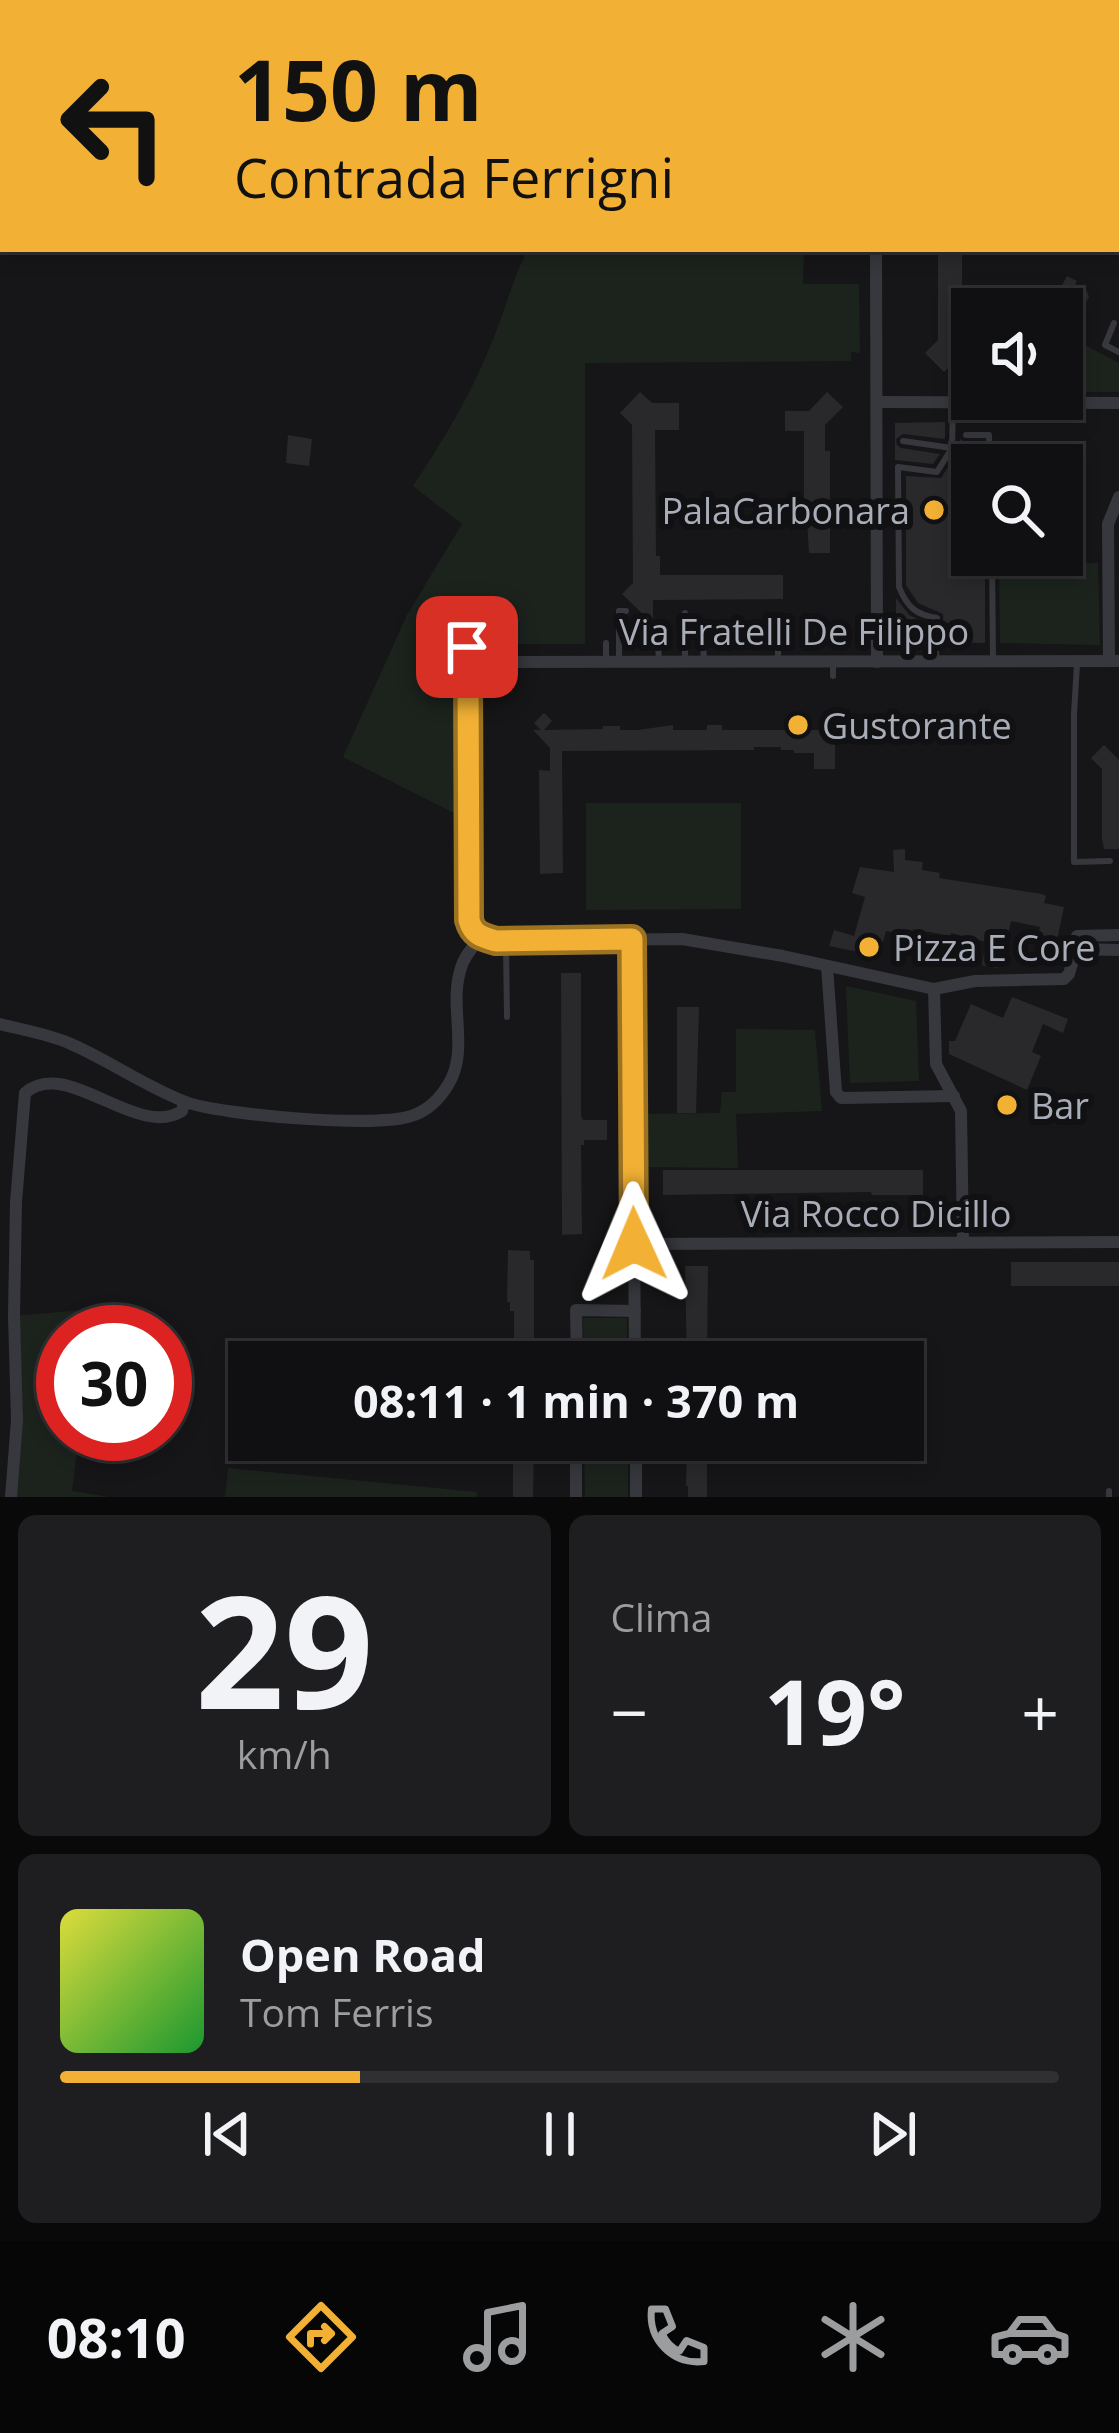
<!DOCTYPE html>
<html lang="it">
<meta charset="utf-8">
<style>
body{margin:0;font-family:"Open Sans",sans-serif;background:#1e1e20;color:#f1f3f6;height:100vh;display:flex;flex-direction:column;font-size:45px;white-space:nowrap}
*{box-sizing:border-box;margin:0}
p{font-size:39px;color:#9c9d9f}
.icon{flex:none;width:66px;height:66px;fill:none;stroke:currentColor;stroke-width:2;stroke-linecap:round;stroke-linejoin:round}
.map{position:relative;height:1497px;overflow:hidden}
.side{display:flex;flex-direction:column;gap:18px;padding:18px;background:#09090a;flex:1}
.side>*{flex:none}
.guide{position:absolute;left:0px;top:0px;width:1119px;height:252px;box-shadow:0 6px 18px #0003,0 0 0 3px #303032;background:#f2b134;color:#111;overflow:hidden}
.tools{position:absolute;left:951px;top:288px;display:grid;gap:24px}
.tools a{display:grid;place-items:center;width:132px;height:132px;border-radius:0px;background:#101012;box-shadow:0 6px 18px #0003,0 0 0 3px #303032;font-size:60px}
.speed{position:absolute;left:36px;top:1305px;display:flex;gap:24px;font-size:60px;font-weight:700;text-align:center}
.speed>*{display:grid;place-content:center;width:156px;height:156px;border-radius:50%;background:#101012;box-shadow:0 6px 18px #0003,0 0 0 3px #303032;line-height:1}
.speed .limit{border:18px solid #d22;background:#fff;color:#111}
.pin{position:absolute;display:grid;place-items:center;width:102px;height:102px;color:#fff;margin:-51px;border-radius:24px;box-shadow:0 6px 18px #0006}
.me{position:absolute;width:132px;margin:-66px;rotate:359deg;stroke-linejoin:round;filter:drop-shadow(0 0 9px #0008)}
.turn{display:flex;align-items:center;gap:42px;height:252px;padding:0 36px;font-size:54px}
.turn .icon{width:156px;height:156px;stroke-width:2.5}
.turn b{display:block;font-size:84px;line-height:102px}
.big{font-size:90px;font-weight:700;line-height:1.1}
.side .tile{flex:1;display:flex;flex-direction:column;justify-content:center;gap:18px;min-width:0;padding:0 42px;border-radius:18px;background:#1e1e20}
.side .dial{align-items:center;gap:0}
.dial b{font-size:156px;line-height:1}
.song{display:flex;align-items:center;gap:36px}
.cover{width:144px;height:144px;border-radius:18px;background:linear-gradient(135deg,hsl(60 70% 55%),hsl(130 70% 35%))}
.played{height:12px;border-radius:6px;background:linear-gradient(90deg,#f2b134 30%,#303032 30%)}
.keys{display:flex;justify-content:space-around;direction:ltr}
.heat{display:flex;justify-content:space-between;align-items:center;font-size:66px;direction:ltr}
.side .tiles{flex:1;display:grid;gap:18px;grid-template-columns:1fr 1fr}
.tile:last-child{grid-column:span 2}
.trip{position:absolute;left:228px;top:1341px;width:696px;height:120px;border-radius:0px;background:#101012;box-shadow:0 6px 18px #0003,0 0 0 3px #303032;font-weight:700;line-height:120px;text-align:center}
.menu{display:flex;height:192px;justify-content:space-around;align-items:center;background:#060607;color:#9c9d9f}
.menu .icon{width:84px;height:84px}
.menu .active{color:#f2b134}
.menu b{font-size:54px;color:#f1f3f6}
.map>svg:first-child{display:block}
</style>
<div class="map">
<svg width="1119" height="1497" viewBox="0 0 1119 1497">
<rect width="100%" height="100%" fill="#161618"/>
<!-- green -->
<g fill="#1c231d">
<path d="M528,249H804L803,284H859L860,353L851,352V361L585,363V644H457L456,814L343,757L407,615L462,524L413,486C445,438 473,391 494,337C506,308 513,277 528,249Z"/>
<path d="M1062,333L1119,363V392H1062Z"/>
<path d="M1098,563L1100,645L1000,643L999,564Z"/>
<path d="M586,803H741V909L586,910Z"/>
<path d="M846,986L916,1001L919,1081L850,1083Z"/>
<path d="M736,1029L815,1030L822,1111L736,1114L738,1168L643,1167L644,1114L720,1113L722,1092H736Z"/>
<path d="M94,1309L91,1332H63V1434H79L72,1491L109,1497H13L14,1316Z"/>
<path d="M583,1318H627V1362H584Z"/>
<path d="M584,1440H628V1497H585Z"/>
<path d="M228,1468L477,1492V1497H225Z"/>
</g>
<!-- building -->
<g fill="#29292c">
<path d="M938,249H962V339H972V361H955L944,372L925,353L938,340Z"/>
<path d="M1067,276L1077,281L1075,284L1087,291L1089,297L1075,322L1062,314V309H1049Z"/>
<path d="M640,392L652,403H679V430H655L656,556H660V575H783V599L653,600V624L622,594L633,583L632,425L620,413Z"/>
<path d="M827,392L843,407L825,425V451H830V553H809L806,503H804V431H785V411H809Z"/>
<path d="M945,422V439L903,434L896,439L897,445L901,448L940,454L933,464L895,460V423Z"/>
<path d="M288,435L312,439L309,466L286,463Z"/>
<path d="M960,439L965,442H982V465H972V555H985V643L944,642L943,614L918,603L906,585V476L941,478L958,452Z"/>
<path d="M896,598L909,615L929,624V642H896Z"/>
<path d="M544,713L552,721L544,730L603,729V726H620V730H638L673,725V730H707V725H722V730H820L837,713L852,728L835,745V769H814V753H794V750H781V747H754V750L562,751L563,873L540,874L539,770L550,771V748L533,730H541L534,723Z"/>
<path d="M1104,745L1119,760V849H1104L1102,838V769L1091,758Z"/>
<path d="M905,849V860L923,862L922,870L940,873L939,878L1042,894L1046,896L1044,903L1064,907L1057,940L1038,936L1040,927L1011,921L1006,944L1002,943L997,968L982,965L986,942L951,933V936L913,929L912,936L886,931L879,956L829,946L834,930L854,936L865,897L852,893L860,867L894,872L893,850Z"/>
<path d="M561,973H581V1116L583,1120H607V1140H584V1145H581L582,1234L562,1235Z"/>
<path d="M1012,997L1068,1019L1063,1033L1043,1024L1032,1052L1041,1056L1027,1090L949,1054V1041H955L971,1004L1003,1018Z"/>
<path d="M677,1007H699L696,1113H677Z"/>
<path d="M663,1170H923V1195H872L871,1192L663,1195Z"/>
<path d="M508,1250L530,1251V1260H534V1362H510V1346H514V1311H510V1302H507Z"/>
<rect x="1011" y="1262" width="108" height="24"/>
<path d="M685,1266H708L707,1362H687Z"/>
<path d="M513,1440H534L533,1497H513Z"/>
<path d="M687,1440H707V1497H688V1486H686Z"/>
</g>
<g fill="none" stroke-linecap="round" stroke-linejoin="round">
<!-- lane -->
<g stroke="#37383d" stroke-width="6">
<path d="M1114,323L1105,345L1119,352"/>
<path d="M966,435H989L990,465"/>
<path d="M903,441L952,448"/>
<path d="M992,555L993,661"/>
<path d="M685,613V661"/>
<path d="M606,643V662"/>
<path d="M658,644L659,661"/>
<path d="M703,644L704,661"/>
<path d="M778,644V661"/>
<path d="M467,647L470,663"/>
<path d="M619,658V611H626"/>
<path d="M936,658L937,618C916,615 907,607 899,587L898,467L937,472L952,448L953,406"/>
<path d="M833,662V676"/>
<path d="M1077,664L1074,714V862L1110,861"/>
<path d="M506,944L507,1017"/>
<path d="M1109,1497V1491"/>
</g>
<!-- street -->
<g stroke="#37383d" stroke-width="12">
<path d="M876,249L877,662"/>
<path d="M877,402L1119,403"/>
<path d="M1109,660L1108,524L1119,497"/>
<path d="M1119,935L1077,936L1076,949L1119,950"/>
<path d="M632,939L635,1362"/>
<path d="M827,966L836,1092L841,1098L954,1096"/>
<path d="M934,989L975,981L1064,979L1069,974L1076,949"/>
<path d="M0,1024C23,1030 49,1034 71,1044C110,1061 146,1087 186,1102C220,1115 382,1129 414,1115C428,1110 440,1098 448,1085C470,1050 448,1006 461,968C464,956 474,946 481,937"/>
<path d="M963,1241L961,1111L936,1064L934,989L783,956L682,939L496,941C482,937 474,935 469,920L468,674L471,666L482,662L1119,661"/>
<path d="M634,1244L1119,1242"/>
<path d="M577,1362L576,1310L635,1311"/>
<path d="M636,1440V1497"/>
<path d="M11,1497L17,1420L14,1316L16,1202L25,1093C66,1056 137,1140 182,1111L184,1102"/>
<path d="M576,1497V1440"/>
</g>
</g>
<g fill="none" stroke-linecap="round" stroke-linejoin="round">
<defs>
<path id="route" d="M467,647L471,666L468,674L469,920C473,935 482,937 496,941L632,939L634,1244"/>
</defs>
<!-- route casing -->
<use href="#route" stroke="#9d7322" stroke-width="30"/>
<!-- route -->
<use href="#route" stroke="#f2b134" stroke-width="21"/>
</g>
<!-- markers -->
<g fill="#f2b134" stroke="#111113" stroke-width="4.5">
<circle cx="934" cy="510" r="12"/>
<circle cx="798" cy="725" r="12"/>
<circle cx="869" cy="947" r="12"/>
<circle cx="1007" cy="1105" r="12"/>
</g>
<g text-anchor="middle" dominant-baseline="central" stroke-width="12" stroke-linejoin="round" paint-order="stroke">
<!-- poi labels -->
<g font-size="36" fill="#a8adb8" stroke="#111113" text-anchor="start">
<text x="910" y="510" text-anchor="end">PalaCarbonara</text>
<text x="822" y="725">Gustorante</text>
<text x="893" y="947">Pizza E Core</text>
<text x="1031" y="1105">Bar</text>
</g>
<!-- street labels -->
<g font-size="36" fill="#a8adb8" stroke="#111113">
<text x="794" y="631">Via Fratelli De Filippo</text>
<text x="876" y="1213">Via Rocco Dicillo</text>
</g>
</g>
</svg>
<div class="tools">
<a><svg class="icon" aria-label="sound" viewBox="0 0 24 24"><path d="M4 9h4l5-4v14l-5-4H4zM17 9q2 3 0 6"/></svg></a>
<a><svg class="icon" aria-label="search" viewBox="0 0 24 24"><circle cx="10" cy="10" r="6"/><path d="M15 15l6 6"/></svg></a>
</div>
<div class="speed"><div class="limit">30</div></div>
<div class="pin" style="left:467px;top:647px;background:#d93025"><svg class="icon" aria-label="arrive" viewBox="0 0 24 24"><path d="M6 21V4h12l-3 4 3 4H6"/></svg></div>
<svg class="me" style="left:634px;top:1244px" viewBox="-20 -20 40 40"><path d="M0-17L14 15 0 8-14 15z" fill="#f2b134" stroke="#fff" stroke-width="4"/></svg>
<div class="trip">08:11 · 1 min · 370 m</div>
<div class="guide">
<div class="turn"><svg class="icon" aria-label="left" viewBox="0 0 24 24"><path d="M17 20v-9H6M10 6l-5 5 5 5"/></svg><div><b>150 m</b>Contrada Ferrigni</div></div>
</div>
</div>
<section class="side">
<div class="tiles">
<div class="tile dial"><b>29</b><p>km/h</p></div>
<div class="tile"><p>Clima</p>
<div class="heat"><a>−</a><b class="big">19°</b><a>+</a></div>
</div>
<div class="tile">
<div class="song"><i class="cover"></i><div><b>Open Road</b><p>Tom Ferris</p></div></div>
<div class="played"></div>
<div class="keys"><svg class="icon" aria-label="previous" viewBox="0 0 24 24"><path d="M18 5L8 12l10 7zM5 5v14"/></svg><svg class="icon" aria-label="pause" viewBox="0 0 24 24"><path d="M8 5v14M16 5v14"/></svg><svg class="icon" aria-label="next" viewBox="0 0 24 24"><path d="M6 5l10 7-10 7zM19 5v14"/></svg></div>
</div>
</div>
</section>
<nav class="menu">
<b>08:10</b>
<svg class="icon active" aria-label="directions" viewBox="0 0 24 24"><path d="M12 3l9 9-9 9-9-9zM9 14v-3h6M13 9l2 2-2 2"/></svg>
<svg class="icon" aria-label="music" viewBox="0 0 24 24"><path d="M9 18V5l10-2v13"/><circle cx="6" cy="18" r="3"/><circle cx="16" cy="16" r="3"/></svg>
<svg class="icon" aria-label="phone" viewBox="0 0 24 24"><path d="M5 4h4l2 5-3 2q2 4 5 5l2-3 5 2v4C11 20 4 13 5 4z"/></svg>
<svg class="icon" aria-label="climate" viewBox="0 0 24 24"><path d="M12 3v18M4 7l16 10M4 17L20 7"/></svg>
<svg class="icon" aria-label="car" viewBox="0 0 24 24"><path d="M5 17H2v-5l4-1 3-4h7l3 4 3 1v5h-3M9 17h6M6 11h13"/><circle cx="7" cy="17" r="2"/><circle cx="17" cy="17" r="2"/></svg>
</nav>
